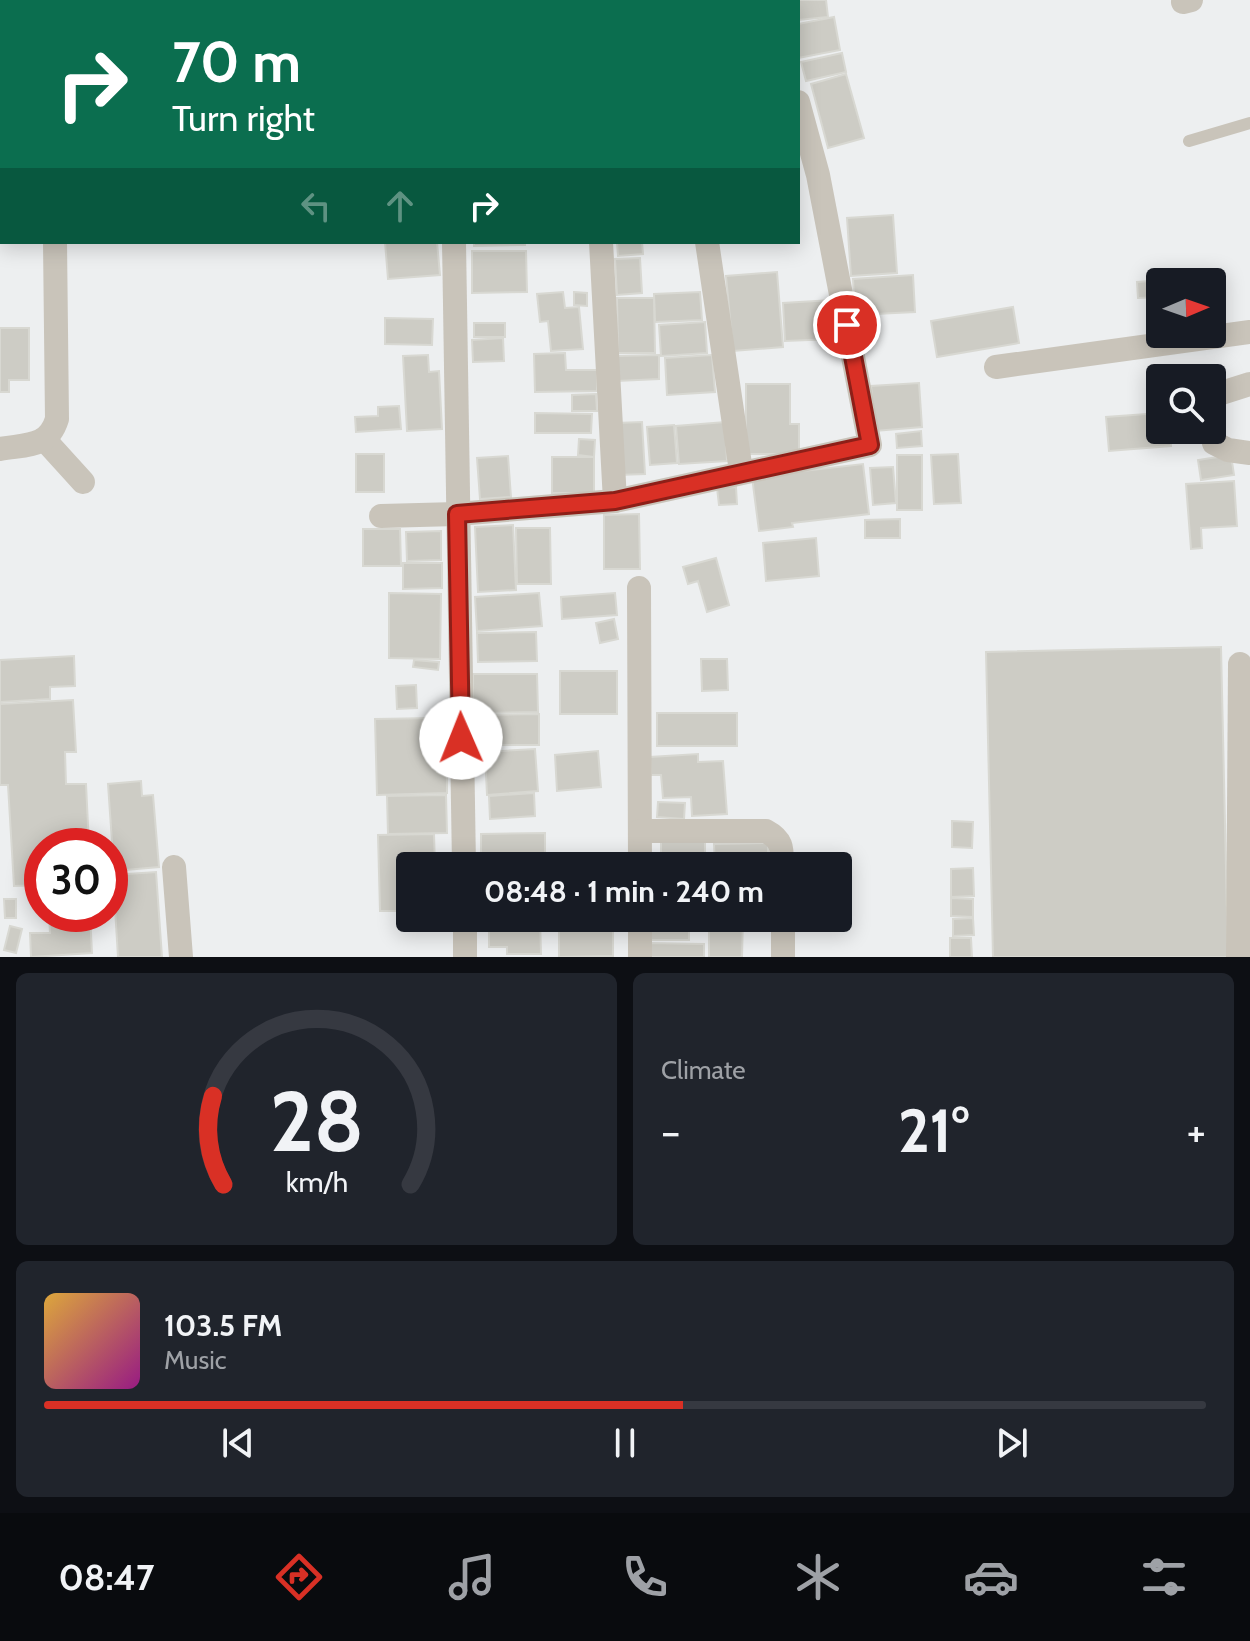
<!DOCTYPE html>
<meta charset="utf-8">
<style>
body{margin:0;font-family:Cabin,sans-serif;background:#20242c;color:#f1f3f6;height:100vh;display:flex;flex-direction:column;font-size:30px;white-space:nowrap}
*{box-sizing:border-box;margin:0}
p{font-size:26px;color:#9ea1a6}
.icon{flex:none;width:44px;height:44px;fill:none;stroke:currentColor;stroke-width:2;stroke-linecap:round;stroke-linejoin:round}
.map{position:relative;height:957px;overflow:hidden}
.panel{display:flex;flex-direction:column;gap:16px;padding:16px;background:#0d0f14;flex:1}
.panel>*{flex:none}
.banner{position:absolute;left:0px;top:0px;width:800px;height:244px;box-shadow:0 4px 20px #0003;background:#0b6e4f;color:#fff;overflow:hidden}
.needle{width:52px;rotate:88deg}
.controls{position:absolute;left:1146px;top:268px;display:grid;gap:16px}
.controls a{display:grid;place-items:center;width:80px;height:80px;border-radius:8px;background:#171b24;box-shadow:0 4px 20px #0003;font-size:40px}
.speed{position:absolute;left:24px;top:828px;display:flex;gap:16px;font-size:40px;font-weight:700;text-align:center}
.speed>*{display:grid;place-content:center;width:104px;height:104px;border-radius:50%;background:#171b24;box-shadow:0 4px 20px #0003;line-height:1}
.speed .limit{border:12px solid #d22;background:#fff;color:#111}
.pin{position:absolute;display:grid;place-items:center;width:68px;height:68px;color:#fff;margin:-34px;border:4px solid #fff;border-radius:50%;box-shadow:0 2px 8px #0007}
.me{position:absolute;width:88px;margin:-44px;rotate:359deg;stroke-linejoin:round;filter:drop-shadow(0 0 6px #0008)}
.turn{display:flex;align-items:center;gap:28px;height:168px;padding:0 40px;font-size:36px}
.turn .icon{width:104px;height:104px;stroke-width:2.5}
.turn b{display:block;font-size:56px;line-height:68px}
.lanes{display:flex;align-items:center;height:76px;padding:0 40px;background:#0003;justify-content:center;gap:40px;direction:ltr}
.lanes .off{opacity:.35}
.big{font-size:60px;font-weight:700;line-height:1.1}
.panel .card{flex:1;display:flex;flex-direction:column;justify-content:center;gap:12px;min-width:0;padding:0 28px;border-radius:12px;background:#20242c}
.panel .dial{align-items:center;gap:0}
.dial svg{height:208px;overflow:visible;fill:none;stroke:#363941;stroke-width:7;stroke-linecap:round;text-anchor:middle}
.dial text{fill:#f1f3f6;stroke:none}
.song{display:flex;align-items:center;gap:24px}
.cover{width:96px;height:96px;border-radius:12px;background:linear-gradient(135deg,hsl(40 70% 55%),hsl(310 70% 35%))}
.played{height:8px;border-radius:4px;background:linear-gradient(90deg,#d93025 55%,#363941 55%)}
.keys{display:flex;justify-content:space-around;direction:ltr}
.heat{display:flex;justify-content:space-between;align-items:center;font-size:44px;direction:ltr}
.panel .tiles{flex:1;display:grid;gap:16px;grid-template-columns:1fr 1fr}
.card:last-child{grid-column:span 2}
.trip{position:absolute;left:396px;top:852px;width:456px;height:80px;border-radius:8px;background:#171b24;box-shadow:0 4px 20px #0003;font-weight:700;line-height:80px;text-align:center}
.menu{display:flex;height:128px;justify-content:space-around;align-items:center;background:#090b0e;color:#9ea1a6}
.menu .icon{width:56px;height:56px}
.menu .current{color:#d93025}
.menu b{font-size:36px;color:#f1f3f6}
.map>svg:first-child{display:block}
</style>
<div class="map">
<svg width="1250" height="957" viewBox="0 0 1250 957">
<rect width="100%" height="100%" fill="#edeff0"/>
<!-- building -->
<g fill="#cdccc5" stroke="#d8d8d2" stroke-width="2">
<path d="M784,0H826L828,17L798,20V2Z"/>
<path d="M834,17L840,50L798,58V24Z"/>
<path d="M842,53L846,72L806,81L801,62Z"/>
<path d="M846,74L864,138L828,148L811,84Z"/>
<path d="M893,215L897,273L851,276L847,218Z"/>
<path d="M385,242H437L440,275L388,279Z"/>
<path d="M474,242H525V245L474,246Z"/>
<path d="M617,242H642L643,254L618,256Z"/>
<path d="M472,251H526L527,292L472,293Z"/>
<path d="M640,258L642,293L617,295L615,259Z"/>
<path d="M777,272L783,347L733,351L726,276Z"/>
<path d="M913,275L915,312L855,315L853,279Z"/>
<path d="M1163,280L1160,282V297L1138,298L1137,282Z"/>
<path d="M563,292L565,308L579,307L583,349L551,351L548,321L540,322L537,294Z"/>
<path d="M574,292L587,293V306L574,305Z"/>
<path d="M700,292L702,320L655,322L654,294Z"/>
<path d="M617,298H654L655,353H618Z"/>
<path d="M832,300L834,339L785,341L783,303Z"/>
<path d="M1013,307L1019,343L937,357L931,321Z"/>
<path d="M385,318L433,319L432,345L385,344Z"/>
<path d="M705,322L707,353L661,356L659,325Z"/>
<rect x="474" y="323" width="31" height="14"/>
<path d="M0,328H29V380H9V392H0Z"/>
<path d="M503,338L504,361L473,362L472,340Z"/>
<path d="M565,353L566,370H597V391L535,392L534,354Z"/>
<path d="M428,355L429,372L439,371L442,429L407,431L403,356Z"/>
<path d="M659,355V379L617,381V356Z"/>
<path d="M712,355L715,392L667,395L665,358Z"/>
<path d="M919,383L922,427L875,431L871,386Z"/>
<path d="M746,384H790V424H799V454H746Z"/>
<path d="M596,394L597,411H572V395Z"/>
<path d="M399,406L401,429L356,432L355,417L378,416V407Z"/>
<path d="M535,413L592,414L591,433H535Z"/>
<path d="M1160,413V430H1170L1171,446L1109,451L1106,417Z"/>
<path d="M642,422L645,474L618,475L616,423Z"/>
<path d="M725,422L727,461L679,464L676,426Z"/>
<path d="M674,425L677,463L650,465L647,427Z"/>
<path d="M921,431L922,446L897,448L896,434Z"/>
<path d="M579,439L595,440L594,457L578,455Z"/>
<rect x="356" y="454" width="28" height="38"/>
<path d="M958,454L961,503L934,504L931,455Z"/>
<rect x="897" y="455" width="25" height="55"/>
<path d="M1231,455L1234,475L1201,480L1198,460Z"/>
<path d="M508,456L511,497L480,499L477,458Z"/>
<rect x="552" y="457" width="42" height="36"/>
<path d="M863,464L869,514L792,523L793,527L759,531L752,477Z"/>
<path d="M893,467L896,503L873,505L870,468Z"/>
<path d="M1234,481L1237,526L1201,528L1202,548L1191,549L1186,484Z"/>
<path d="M736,487L737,504L719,505L717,488Z"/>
<path d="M639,514L640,569H604V515Z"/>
<path d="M900,519V538H865V520Z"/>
<path d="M513,525L516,590L478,592L475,527Z"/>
<path d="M516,528H550L551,584H517Z"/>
<path d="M363,529H400L401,566H363Z"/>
<path d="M441,531V560L407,561L406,532Z"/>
<path d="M816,538L819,576L766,581L763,543Z"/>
<path d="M716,558L729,605L707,612L698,581L688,584L683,567Z"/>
<path d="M403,563H442V588L403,589Z"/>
<path d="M389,593L441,594L440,659L389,658Z"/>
<path d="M539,593L542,626L477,631L475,597Z"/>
<path d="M615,593L617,615L562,619L561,597Z"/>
<path d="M614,619L618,639L600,643L596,623Z"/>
<path d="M536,632L537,661L478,662L477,633Z"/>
<path d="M1221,647L1228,957H993L986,652Z"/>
<path d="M74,656L75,686L50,687V699L0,702V660Z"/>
<path d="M701,659H727L728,690L702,691Z"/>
<path d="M414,660L439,662L438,670L413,667Z"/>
<rect x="560" y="671" width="57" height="43"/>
<path d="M473,674H537L538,712L473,713Z"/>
<path d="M416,685L417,708L397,709L396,686Z"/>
<path d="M73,700L76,752H65L66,784H86L89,846H42V885L14,886L8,785H0V704Z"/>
<rect x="657" y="713" width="80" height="33"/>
<path d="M539,714V745H485V715Z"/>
<path d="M435,718L437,772L447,771V793L377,795L375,719Z"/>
<path d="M535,749L538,791L487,795L485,752Z"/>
<path d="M598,751L601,787L557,791L555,755Z"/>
<path d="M698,754V762L723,761L727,814L692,816L691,797L663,798L661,775H651L650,757Z"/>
<path d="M141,781L142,796L153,795L159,867L114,871L108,784Z"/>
<path d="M534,793L535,816L490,819L489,796Z"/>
<path d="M446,795L447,833L388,834L387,796Z"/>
<path d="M658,802L685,803L684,819L657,817Z"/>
<path d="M952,821L973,822L972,848L952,847Z"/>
<path d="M545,833V866H481V834Z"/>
<path d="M434,834L435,866H410V897H407V911H380L378,835Z"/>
<rect x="661" y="837" width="44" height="29"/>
<path d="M768,843V866H715L714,844Z"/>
<path d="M973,868L974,896L951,897V869Z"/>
<path d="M156,872L162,957H118L113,875Z"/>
<path d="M951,898L973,899V917L951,916Z"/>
<path d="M4,899H16V918H5Z"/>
<path d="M49,914H90L92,953L31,957L30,933H50Z"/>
<path d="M489,918H540L541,954H507V947H489Z"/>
<path d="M559,918H613V956L559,957Z"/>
<rect x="650" y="918" width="39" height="22"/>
<path d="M709,918H743L742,957H709Z"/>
<path d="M973,918L974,935L953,936V919Z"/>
<path d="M10,926L22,929L16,953L4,950Z"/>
<path d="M950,938H971L972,957H950Z"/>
<path d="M649,943L704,944V957H648Z"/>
</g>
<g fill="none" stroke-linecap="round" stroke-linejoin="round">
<!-- lane -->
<g stroke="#c9c4ba" stroke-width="12">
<path d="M0,64H2"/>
<path d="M1189,141L1250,123"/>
</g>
<!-- street -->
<g stroke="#c9c4ba" stroke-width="24">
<path d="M601,0V2"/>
<path d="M771,0L772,2"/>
<path d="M65,2V0"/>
<path d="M463,2V0"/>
<path d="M1183,2L1191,0"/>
<path d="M454,242L464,866"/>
<path d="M601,242L615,501"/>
<path d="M707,242L741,471"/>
<path d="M996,367L1250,332"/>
<path d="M1212,396L1250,384"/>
<path d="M1211,430L1214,443L1228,450L1250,453"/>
<path d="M44,439L83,482"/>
<path d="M0,449C27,444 48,448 57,419L55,242"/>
<path d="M381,516L457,514L615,501L870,445L818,175L798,102"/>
<path d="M639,588L640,866"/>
<path d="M640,831H766C783,840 782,849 782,866"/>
<path d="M174,867L181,957"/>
<path d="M465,918V957"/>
<path d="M640,918V957"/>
<path d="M783,918V957"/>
<path d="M1238,957L1240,664"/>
</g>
</g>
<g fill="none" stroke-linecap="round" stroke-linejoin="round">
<defs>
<path id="route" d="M461,738L457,514L615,501L870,445L847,325"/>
</defs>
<!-- route casing -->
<use href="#route" stroke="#8d1f18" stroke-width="20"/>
<!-- route -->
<use href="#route" stroke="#d93025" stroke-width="14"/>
</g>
</svg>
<div class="controls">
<a><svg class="needle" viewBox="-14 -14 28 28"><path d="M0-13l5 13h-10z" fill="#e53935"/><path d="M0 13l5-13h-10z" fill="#9ea1a6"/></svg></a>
<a><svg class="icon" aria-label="search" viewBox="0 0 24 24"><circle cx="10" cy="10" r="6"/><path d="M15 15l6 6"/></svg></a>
</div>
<div class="speed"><div class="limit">30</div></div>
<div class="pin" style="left:847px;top:325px;background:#d93025"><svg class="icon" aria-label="arrive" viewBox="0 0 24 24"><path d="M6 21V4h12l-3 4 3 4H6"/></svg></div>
<svg class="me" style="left:461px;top:738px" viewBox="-20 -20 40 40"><circle r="19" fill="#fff"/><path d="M0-13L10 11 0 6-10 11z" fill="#d93025"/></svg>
<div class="trip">08:48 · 1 min · 240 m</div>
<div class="banner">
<div class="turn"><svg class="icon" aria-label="right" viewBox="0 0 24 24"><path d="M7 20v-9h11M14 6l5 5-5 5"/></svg><div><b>70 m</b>Turn right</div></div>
<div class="lanes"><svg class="icon off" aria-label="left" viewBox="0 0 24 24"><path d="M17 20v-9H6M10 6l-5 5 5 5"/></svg><svg class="icon off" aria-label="ahead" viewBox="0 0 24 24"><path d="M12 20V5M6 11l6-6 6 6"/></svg><svg class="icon" aria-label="right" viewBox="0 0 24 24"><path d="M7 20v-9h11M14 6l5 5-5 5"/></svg></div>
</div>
</div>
<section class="panel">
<div class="tiles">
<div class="card dial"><svg viewBox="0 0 100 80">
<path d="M14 69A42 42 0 1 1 86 69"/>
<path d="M14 69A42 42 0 0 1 10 35" stroke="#d93025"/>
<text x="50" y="56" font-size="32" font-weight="700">28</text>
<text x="50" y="72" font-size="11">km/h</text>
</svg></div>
<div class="card"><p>Climate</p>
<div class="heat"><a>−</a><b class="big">21°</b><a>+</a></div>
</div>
<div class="card">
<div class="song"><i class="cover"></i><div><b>103.5 FM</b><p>Music</p></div></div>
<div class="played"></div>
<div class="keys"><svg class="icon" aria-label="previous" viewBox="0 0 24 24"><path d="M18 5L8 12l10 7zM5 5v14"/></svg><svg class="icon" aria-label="pause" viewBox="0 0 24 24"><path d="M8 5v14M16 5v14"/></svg><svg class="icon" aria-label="next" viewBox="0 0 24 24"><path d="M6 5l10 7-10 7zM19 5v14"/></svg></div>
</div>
</div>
</section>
<nav class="menu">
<b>08:47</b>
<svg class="icon current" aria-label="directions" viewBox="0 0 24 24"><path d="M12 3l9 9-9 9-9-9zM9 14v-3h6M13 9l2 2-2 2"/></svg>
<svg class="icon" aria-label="music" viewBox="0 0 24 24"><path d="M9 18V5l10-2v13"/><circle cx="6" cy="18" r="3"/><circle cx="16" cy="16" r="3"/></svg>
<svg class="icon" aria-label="phone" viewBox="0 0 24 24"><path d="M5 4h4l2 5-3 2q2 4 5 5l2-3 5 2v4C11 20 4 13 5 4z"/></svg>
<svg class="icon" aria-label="climate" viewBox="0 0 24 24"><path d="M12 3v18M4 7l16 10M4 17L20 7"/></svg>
<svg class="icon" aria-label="car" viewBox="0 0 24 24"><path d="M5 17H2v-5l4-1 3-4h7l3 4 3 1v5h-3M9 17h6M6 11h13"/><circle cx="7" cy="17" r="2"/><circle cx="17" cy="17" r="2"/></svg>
<svg class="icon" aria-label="filters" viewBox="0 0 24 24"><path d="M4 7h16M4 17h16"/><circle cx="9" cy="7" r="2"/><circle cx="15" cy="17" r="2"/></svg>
</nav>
